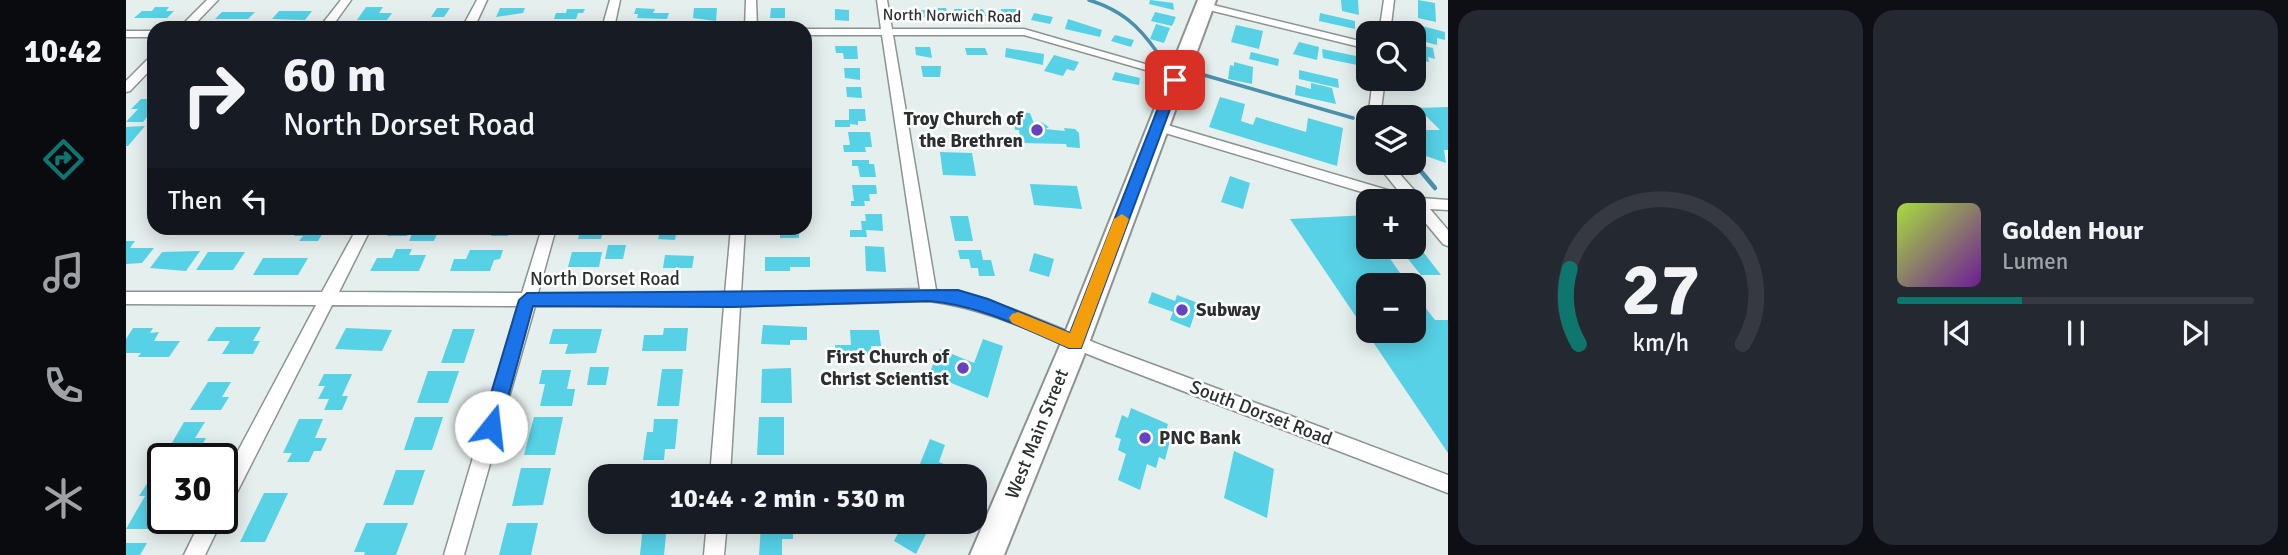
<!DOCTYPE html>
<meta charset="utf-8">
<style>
body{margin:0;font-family:Signika,sans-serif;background:#242831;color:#f1f3f6;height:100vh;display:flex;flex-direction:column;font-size:26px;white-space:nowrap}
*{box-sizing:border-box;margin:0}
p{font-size:23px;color:#9ea1a6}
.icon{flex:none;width:38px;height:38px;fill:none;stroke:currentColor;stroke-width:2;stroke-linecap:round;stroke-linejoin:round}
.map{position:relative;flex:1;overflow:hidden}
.side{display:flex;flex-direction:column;gap:10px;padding:10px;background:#0d0f14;width:840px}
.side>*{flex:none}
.guide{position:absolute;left:21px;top:21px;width:665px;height:214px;border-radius:21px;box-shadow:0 4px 18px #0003;background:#171b24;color:#f1f3f6;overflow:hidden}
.controls{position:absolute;left:1230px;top:21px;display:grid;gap:14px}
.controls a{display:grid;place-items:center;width:70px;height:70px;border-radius:14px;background:#171b24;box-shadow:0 4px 18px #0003;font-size:35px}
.speed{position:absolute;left:21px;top:443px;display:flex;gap:14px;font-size:35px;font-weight:700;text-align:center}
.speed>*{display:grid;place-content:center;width:91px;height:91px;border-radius:50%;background:#171b24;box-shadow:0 4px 18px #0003;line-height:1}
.speed .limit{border:4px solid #111;border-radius:10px;background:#fff;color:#111}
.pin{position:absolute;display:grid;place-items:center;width:60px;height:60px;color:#fff;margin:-30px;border-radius:14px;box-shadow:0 4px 10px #0006}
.me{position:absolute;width:77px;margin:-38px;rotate:16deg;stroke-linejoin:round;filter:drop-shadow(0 0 5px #0008)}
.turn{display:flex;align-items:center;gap:24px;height:147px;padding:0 21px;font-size:32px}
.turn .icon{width:91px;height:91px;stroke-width:2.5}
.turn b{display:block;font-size:49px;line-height:60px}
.then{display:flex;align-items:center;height:66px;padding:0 21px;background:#0003;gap:14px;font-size:26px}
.side .tile{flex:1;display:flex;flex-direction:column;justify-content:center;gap:10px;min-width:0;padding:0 24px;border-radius:21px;background:#242831}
.side .dial{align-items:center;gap:0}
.dial svg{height:182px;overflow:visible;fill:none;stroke:#363941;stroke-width:7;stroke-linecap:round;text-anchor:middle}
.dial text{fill:#f1f3f6;stroke:none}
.song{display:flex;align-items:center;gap:21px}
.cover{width:84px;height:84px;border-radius:10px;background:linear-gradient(135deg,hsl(80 70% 55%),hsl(280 70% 35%))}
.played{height:7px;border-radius:4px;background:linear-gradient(90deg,#0f766e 35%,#363941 35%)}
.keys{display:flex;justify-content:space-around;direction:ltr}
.side .tiles{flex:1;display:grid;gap:10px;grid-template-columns:repeat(2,1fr)}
.trip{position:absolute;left:462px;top:464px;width:399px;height:70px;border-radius:21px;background:#171b24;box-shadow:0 4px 18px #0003;font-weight:700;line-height:70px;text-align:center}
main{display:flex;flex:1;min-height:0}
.dock{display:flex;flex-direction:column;width:126px;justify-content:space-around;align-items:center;background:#090b0e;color:#9ea1a6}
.dock .icon{width:49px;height:49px}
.dock .selected{color:#0f766e}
.dock b{font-size:32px;color:#f1f3f6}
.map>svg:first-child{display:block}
</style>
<main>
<nav class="dock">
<b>10:42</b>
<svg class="icon selected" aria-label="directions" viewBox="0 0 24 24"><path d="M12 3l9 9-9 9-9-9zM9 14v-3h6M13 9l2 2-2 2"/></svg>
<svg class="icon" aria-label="music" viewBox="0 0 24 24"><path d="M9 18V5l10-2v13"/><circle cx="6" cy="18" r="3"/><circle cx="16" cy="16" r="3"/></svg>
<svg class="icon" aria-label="phone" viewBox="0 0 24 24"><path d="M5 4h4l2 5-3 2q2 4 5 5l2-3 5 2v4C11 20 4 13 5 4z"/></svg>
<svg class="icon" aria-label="climate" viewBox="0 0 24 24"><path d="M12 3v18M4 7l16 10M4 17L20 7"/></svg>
</nav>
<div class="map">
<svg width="1322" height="555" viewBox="0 0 1322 555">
<rect width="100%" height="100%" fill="#e5efee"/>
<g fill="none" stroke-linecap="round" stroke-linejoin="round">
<!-- stream-far1 -->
<g stroke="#4a90af" stroke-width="3.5">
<path d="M963,0C995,10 1012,25 1031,52"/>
<path d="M1071,73L1227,118"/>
</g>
<!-- stream -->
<path stroke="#4a90af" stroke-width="4.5" d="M1288,163L1309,188"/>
</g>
<!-- building -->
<g fill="#56d1e6">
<path d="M1024,0L1047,3L1048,10L1023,4Z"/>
<path d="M1215,0H1232L1233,15L1216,11Z"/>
<path d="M1292,0L1309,3L1310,22L1292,18Z"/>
<path d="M29,7H43L40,11H48L41,18H8L16,11H26Z"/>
<path d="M240,7H257L253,13H266L261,20H231Z"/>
<path d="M311,8H324L318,17H305Z"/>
<path d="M374,8H399L397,13L370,17Z"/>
<path d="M510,8L529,9L527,13H543L541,19L511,18L512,14H508Z"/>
<path d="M568,8H591L590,21L567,18Z"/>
<path d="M645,8H659V18H644Z"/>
<path d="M809,8H820L822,14L787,19L786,17H780L779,10H810Z"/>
<path d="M441,9H459L457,13H452L450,19H428L430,13H440Z"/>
<path d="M709,9L723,10V21L709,20Z"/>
<path d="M828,9H857L860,16H830Z"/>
<path d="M875,9H891L894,18L876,15Z"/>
<path d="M153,11H186L179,20L146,19Z"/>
<path d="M96,12H129L122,19H89Z"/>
<path d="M1029,12L1050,17L1046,26L1025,21Z"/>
<path d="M908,13L927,17L924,24L905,20Z"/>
<path d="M1194,13L1229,21V29L1193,21Z"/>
<path d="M942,19L976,30L974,37L939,29Z"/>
<path d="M1030,24L1044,28L1038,43L1024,39Z"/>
<path d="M1110,25L1137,31L1133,49L1105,42Z"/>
<path d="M1292,25L1319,32V40L1311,38V45L1292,40Z"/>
<path d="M989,35L1008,40L1005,47L985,41Z"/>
<path d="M1173,42L1193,47L1191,60L1167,54Z"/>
<path d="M1288,44L1307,48L1309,59L1302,57L1303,62L1289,59Z"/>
<path d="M709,46H731L732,59H718L717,53H710Z"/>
<path d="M789,47H804L806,58L790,55Z"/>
<path d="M839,48H859L862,55H841Z"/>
<path d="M880,48L918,54L917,65L879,57Z"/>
<path d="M1196,49L1235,57L1236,66L1197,58Z"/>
<path d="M1125,52L1153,59L1152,66L1123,59Z"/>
<path d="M928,55L953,62L948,71L941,69L937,76L918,71Z"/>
<path d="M1108,62L1127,67L1126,84L1102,79L1104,65L1108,66Z"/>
<path d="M795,66H815L814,77H797Z"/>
<path d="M718,68H734V80L719,78Z"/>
<path d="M1173,70L1212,79L1213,88L1173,79Z"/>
<path d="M989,72L1014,78L1013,85L986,80Z"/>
<path d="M1185,83L1206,88L1210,104L1169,95L1170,85L1185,89Z"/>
<path d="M720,87H735L736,98L721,97Z"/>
<path d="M1094,97L1119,104L1115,121L1127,125L1130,117L1180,132L1182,118L1217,128L1211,166L1083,127Z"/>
<path d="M15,99H28V117H21L17,122H0L12,109H5Z"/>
<path d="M1322,107V150H1318L1320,163L1294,154L1297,130H1314L1292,108Z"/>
<path d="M723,109H739L740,121H732V125L724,124V127H709V120H723Z"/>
<path d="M891,112L904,113L909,126L915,122L923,127L919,129L939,131L938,128L949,129L953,133L954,148L941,147L940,144L895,143L893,130H889L888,121H892Z"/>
<path d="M19,126L2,146H0V127Z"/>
<path d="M722,132H744L746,147H739L740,152H718L717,145H724Z"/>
<path d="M814,152L846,153L850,176L817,175Z"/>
<path d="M726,160H743V164H748L750,177H734L732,166H726Z"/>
<path d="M1104,176L1124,183L1117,209L1095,202Z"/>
<path d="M904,184L951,186L956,209L908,205Z"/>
<path d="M726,185H750L751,194H743L744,201H738L739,206H725V201H728Z"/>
<path d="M739,214H756L757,231L740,230L741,237H724V230H736L735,221H740Z"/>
<path d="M1242,215V247H1256L1274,273H1262L1269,282H1280L1282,285H1242V331H1288V293L1309,320H1322V453L1164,219Z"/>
<path d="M824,216H842L847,241H829Z"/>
<path d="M173,228H200L192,241H173L177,236H168Z"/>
<path d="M265,228H284L281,236H261Z"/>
<path d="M368,228H385L382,236H365Z"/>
<path d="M455,228H478L475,239H452Z"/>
<path d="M638,228H668V232H673V238H654V231H638Z"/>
<path d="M535,229H551L549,240L532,239Z"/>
<path d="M286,234H311L308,241H283Z"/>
<path d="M0,241H9L4,248H28L16,263L0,264Z"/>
<path d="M482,245H500L497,259H479Z"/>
<path d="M739,246L758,247L760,272L740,271Z"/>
<path d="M270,249H286L283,255H300L293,271H244L251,258H266Z"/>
<path d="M344,250H377L374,259L368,260L364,271H324L328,259H340Z"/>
<path d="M832,250H855L857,260H865L869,276H853L852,268H845L843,259H834Z"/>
<path d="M74,251L60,271L24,268L36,252Z"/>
<path d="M82,252H119L107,270H70Z"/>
<path d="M446,252H476L473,267H442Z"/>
<path d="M908,253L928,259L923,277L903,271Z"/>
<path d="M1298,253L1315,275H1295L1278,254Z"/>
<path d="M539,255L568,256L566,268H537Z"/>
<path d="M639,257H684V267H664V271H639Z"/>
<path d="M137,258H182L172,275H127Z"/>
<path d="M1026,292L1049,301L1051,295L1072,303L1064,328L1044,320L1047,312L1022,303Z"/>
<path d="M637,325L681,327V340H664V345L635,344Z"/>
<path d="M90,327H135L127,341H134L127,354H96L104,341H81Z"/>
<path d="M7,328H27L24,333L33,332L28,341H54L43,357H12L15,353H0V339Z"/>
<path d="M220,328L266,330L256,351L209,349Z"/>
<path d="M538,328H562L560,351H516L518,335H537Z"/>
<path d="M327,329H349L338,363H315Z"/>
<path d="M427,329H476L470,353L439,354L442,344H423Z"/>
<path d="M724,330H753L755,346H745L746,356H710L709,345H725Z"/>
<path d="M857,339L877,346L862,398L803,374L814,349L848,363Z"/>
<path d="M464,367H483L480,385H461Z"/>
<path d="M665,368L666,403H635L636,369Z"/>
<path d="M536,369H557L553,406H531Z"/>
<path d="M416,370H445L441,389H449L446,406H414L419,384H413Z"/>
<path d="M302,371H333L322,403H291Z"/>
<path d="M198,374H226L216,396H222L216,410H198L203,399H192L199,386H192Z"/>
<path d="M82,382H105L96,397H103L95,410H64Z"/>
<path d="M1005,408L1042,424L1039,435L1045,437L1039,460L1033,457L1030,468L1021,464L1014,490L992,480L1000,454L992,450L995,439L989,437L996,415L1002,418Z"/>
<path d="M289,417H317L306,450H278Z"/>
<path d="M408,417H437L429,455H398Z"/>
<path d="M633,417H658V455H631Z"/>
<path d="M173,419H197L189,438H201L195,451H188L183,462H161L166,453H157Z"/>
<path d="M528,419H552L549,449H539L538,460H517L521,432H527Z"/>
<path d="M58,422H79L69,438H80L69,458H37V467H32Z"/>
<path d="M804,439L819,445L813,462L823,466L819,476H789Z"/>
<path d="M1108,451L1148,469L1141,518L1098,498Z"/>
<path d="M487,465H506L504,476H485Z"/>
<rect x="631" y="465" width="32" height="11"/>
<path d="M395,468H425L417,505L386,506Z"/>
<path d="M270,470H299L287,505H257Z"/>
<path d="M24,479H37V516L29,529H0L19,496H13Z"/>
<path d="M138,493H162L139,542H114Z"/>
<path d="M725,522H752L746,533Z"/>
<path d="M778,522H806L790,554L768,541Z"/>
<path d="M240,523H282L270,555H238L239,552H228Z"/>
<path d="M381,523H412L405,555H373Z"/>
<path d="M517,525H541L538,555H514Z"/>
<path d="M635,525L667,526V539H656V555H633Z"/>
<path d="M0,543H21L14,555H0Z"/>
</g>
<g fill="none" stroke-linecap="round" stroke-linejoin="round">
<defs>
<g id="minor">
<path d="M81,0H92L65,28H53Z"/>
<path d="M215,0H225L205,28H193Z"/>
<path d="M351,0H361L348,28H336Z"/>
<path d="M484,0H494L488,28H476Z"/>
<path d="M620,0H630L631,28H619Z"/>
<path d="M751,0H761L766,29H898L1057,75L1051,79L898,35H767L810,290C871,297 925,326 982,348C1095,390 1209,432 1322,475V493C1209,450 1097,406 984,363C924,340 867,309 803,301L614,306L604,476H584L598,306H409L338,555H318L392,306L206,305L103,508L96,510V481L190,305L0,304V292H196L231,228H245L213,292L396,293L416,228H430L412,293L599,294L605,228H619L615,293L794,289L756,35H679V29H755Z"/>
<path d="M1258,0H1268L1264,33H1253Z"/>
<path d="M1079,3L1242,43V49L1075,8L1074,6Z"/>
<rect x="0" y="31" width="28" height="6"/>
<path d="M28,55V66L4,91L0,92V81L24,57Z"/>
<path d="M1247,79H1259L1254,117L1242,118Z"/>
<path d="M1031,122L1275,194L1250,163H1264L1295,198L1322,200V210L1304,209L1322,230V246L1317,244L1288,209V201H1266L1026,129V123Z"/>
<path d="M96,516L97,518L79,555H58L76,518Z"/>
<path d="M581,522H601L598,555H578Z"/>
</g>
<path id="primary" d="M1072,0H1090L963,343L878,555H844L935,343Z"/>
</defs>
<!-- minor casing -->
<use href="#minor" stroke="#8b9493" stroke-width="3"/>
<!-- primary casing -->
<use href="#primary" stroke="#8b9493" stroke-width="4"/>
<!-- minor -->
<use href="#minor" fill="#fff" fill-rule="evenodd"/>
<!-- primary -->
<use href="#primary" fill="#fff" fill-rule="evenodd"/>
</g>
<!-- route -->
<path fill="#1a73e8" stroke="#114b97" stroke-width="2" d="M1049,76L1055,80L955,348H943C897,328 854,305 803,301L607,307L407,306L374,427L371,433L365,436L358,433L355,427L393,300L401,293L832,290L862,299L944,333L1043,80Z"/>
<!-- slow -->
<path fill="#f59e0b" d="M996,214L1003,219L955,348H943L886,323L883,318L886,314L892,312L944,333L988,219Z"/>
<!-- markers -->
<g fill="#6643bc" stroke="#fff" stroke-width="2.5">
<circle cx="911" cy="130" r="7"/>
<circle cx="1056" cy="310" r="7"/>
<circle cx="837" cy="368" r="7"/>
<circle cx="1019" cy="438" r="7"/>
</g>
<g text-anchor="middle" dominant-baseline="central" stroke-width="5" stroke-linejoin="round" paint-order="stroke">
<!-- far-street labels -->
<g font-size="16" fill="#2b2f2f" stroke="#fff">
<text transform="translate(826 16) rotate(1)">North Norwich Road</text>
</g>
<!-- poi labels -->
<g font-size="19" font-weight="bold" fill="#2b2f2f" stroke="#fff" text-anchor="end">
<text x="897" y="119">Troy Church of<tspan x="897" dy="22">the Brethren</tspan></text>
<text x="1070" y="310" text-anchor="start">Subway</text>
<text x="823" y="357">First Church of<tspan x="823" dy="22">Christ Scientist</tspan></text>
<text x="1033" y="438" text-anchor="start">PNC Bank</text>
</g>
<!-- street labels -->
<g font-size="19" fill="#2b2f2f" stroke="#fff">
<text x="479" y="279">North Dorset Road</text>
<text transform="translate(1135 413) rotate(21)">South Dorset Road</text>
<text transform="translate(911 434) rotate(-68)">West Main Street</text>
</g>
</g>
</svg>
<div class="controls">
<a><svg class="icon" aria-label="search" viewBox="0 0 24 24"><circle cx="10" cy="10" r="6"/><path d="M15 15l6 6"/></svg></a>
<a><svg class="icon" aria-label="layers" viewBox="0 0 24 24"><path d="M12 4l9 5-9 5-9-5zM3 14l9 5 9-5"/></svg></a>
<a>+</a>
<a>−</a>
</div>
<div class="speed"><div class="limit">30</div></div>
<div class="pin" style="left:1049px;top:80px;background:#d93025"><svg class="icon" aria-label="arrive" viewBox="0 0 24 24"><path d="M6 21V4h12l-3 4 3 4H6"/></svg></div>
<svg class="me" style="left:365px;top:427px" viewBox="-20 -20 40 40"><circle r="19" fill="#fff"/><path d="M0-13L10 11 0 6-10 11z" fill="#1a73e8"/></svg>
<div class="trip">10:44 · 2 min · 530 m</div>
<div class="guide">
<div class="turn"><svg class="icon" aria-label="right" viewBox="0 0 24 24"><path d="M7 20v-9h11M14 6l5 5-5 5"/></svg><div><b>60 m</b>North Dorset Road</div></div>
<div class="then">Then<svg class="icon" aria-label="left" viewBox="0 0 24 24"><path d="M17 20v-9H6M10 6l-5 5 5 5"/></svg></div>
</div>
</div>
<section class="side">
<div class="tiles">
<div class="tile dial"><svg viewBox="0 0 100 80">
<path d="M14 69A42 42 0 1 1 86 69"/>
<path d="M14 69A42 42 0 0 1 10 36" stroke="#0f766e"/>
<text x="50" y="56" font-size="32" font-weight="700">27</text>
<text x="50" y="72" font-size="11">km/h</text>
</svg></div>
<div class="tile">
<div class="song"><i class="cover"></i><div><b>Golden Hour</b><p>Lumen</p></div></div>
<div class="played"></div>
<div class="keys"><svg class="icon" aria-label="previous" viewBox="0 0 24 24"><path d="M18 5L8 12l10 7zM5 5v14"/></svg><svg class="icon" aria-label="pause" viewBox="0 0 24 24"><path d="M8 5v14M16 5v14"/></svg><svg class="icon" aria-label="next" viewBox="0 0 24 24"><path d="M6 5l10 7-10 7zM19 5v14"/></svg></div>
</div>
</div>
</section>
</main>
